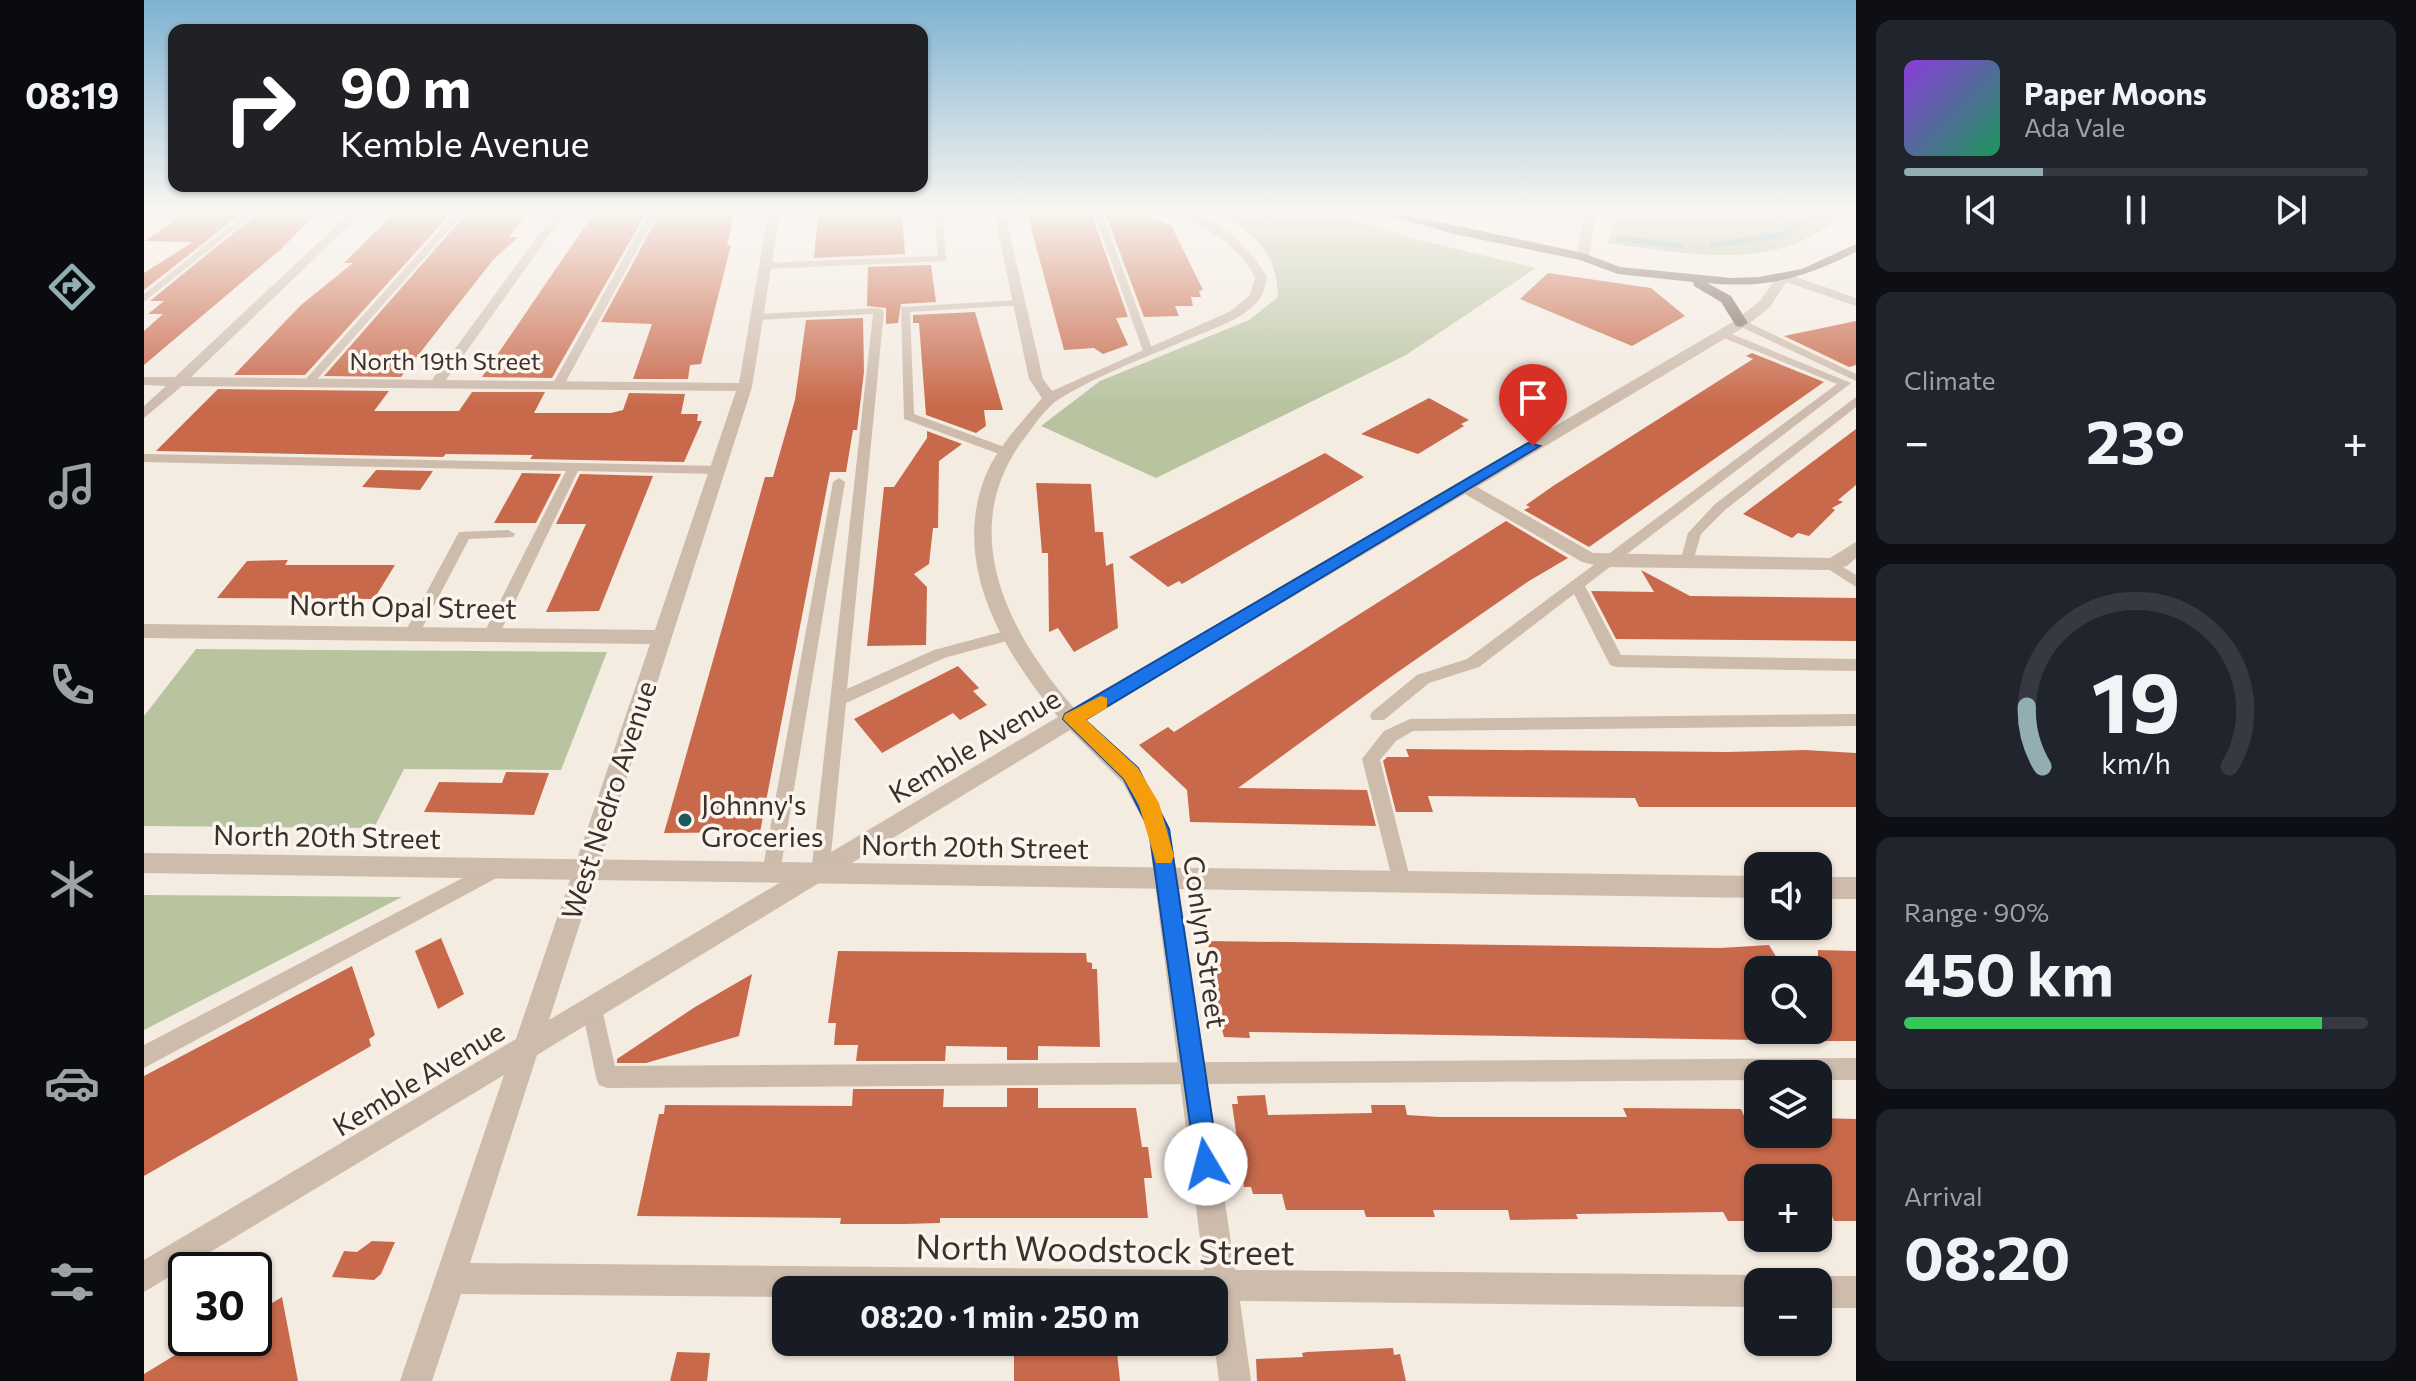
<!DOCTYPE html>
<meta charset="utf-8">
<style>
body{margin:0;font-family:Commissioner,sans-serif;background:#20242c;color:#f1f3f6;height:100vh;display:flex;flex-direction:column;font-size:30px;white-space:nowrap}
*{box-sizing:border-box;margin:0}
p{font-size:26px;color:#9ea1a6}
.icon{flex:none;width:44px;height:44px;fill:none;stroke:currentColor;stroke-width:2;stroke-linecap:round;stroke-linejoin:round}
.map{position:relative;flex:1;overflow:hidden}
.side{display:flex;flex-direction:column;gap:20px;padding:20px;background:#0d0f14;width:560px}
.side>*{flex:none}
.top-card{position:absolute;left:24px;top:24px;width:760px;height:168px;border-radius:16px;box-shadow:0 2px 6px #0004;background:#202124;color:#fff;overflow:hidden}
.buttons{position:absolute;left:1600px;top:852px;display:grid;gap:16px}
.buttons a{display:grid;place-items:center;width:88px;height:88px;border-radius:16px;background:#171b24;box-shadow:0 2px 6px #0004;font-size:40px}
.speed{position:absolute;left:24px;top:1252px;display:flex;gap:16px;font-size:40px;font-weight:700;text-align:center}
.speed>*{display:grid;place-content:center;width:104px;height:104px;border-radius:50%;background:#171b24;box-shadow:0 2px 6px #0004;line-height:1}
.speed .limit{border:4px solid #111;border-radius:12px;background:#fff;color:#111}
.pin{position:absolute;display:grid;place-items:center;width:68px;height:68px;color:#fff;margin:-82px -34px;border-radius:50% 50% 50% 0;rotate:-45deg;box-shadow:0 0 8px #0007}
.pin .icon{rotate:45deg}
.me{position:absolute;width:88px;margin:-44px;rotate:352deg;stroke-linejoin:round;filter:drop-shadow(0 0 6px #0008)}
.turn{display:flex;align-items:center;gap:28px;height:168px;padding:0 40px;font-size:36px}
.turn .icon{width:104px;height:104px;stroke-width:2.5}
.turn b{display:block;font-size:56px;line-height:68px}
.big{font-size:60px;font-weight:700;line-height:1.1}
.side .widget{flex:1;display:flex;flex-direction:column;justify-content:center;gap:12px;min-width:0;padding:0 28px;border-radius:16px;background:#20242c}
.side .dial{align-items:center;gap:0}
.dial svg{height:208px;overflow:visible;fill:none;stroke:#363941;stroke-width:7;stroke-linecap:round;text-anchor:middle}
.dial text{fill:#f1f3f6;stroke:none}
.song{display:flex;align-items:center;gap:24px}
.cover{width:96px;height:96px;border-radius:12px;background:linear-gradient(135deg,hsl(270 70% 55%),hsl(150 70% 35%))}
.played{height:8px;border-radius:4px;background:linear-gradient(90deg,#92aeb2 30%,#363941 30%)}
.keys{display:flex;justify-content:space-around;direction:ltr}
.heat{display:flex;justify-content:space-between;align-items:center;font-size:44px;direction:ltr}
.charge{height:12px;border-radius:6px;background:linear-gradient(90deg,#34c759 90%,#363941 0)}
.trip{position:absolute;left:628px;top:1276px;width:456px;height:80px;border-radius:16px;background:#171b24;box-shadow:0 2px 6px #0004;font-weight:700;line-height:80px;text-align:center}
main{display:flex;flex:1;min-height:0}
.tabs{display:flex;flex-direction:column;width:144px;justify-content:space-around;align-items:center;background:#090b0e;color:#9ea1a6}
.tabs .icon{width:56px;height:56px}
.tabs .current{color:#92aeb2}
.tabs b{font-size:36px;color:#f1f3f6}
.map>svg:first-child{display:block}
</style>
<main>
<nav class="tabs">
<b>08:19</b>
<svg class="icon current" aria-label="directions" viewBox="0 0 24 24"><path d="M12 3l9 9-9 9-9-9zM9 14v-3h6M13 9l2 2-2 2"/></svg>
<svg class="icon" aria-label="music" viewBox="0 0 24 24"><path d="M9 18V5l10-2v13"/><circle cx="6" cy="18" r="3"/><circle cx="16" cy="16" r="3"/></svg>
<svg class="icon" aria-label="phone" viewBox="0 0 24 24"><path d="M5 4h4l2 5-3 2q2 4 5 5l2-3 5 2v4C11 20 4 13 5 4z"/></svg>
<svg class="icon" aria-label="climate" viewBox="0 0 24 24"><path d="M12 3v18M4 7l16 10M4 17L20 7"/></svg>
<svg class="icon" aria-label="car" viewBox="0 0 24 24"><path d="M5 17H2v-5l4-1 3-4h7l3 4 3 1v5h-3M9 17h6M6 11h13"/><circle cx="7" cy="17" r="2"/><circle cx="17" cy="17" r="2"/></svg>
<svg class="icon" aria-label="filters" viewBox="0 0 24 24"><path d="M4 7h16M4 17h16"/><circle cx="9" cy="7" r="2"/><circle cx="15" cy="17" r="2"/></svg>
</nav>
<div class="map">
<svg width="1712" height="1381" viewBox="0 0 1712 1381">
<rect width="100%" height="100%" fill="#f4ebe1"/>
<!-- green -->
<g fill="#b8c4a0">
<path d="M1068,213H1188L1271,239L1392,268L1262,355L1012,478L897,426L956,381L1105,320L1134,297C1133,252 1109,229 1068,213Z"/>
<path d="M1473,213H1705C1687,223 1669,237 1650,244C1593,265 1522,251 1464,243Z"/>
<path d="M52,649L463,652L417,770L260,769L230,828L0,826V716Z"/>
<path d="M0,895L258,897L0,1030Z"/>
</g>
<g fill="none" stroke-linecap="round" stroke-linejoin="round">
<!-- stream -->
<g stroke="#7fb0b2" stroke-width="6">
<path d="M1475,238L1536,246"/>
<path d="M1569,245L1641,234L1675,213"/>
</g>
</g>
<!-- building -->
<g fill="#c8694b">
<path d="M41,213H98L0,290V273L49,242L1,241Z"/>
<path d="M114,213H173L136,250L0,365V331L19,314H4L20,301H6Z"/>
<path d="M250,213H307L161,375H90L157,305L209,263H200Z"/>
<path d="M323,213H384L365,237H374L349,260L257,377L180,376Z"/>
<path d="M450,213H502L408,378L338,377Z"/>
<path d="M516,213H590L583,246L587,245L557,364L546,365L544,379H489L508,324L457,322Z"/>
<path d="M685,213H758L761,254L670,258L674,217Z"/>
<path d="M883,213H947L984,317L972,318L984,345L959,354L950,348L920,350Z"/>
<path d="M961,213H994L1027,225L1059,290L1055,291L1057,297H1047L1049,306H1031L1035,316L1000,317Z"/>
<path d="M787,265L792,302L757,304L754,323L742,324V308L723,306L724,267Z"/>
<path d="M1404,273L1507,288L1541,316L1488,346L1376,299Z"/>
<path d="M831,312L859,410H840L842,426L832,433L782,415L775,323H769V315Z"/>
<path d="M719,318L720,372L713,430H709L702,472H686L616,832L520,833L621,477H629L651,400L662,320Z"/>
<path d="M1712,321V365L1705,367L1640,336Z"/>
<path d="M1608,353L1680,382L1445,547L1380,510L1386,507L1382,505L1409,486L1609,359L1602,356Z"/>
<path d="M74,389L245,391L230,411H315L328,392H401L390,413H467L479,410L485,393L541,394L537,414H554L553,421H558L540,462L386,459L389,455L302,454L299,457L12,451Z"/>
<path d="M1285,398L1325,420L1317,424L1320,426L1274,454L1217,434Z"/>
<path d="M1712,429V485L1694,500L1699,502L1688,508L1691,510L1665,536L1654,533L1648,538L1599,514Z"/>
<path d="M783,431L818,444L795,461L794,528H789L785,564L770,574L783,587L782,645L723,646L740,487H750L783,438Z"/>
<path d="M1181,453L1220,477L1038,584L1035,581L1024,587L985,557Z"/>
<path d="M232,470L289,471L276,490L218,487Z"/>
<path d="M378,473L417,474L392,523H350Z"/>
<path d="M436,474L509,476L455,611L402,612L442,524H412Z"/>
<path d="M892,483L947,484L951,532H959L962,566L969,563L974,628L930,652L914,628L905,632L904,553H898Z"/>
<path d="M1362,521L1424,558L1385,581L1248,676L1094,788L1223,790L1232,826L1046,822L1043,790L995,745L1024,727L1030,732Z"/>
<path d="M144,560L141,565H251L230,599L73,598L103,561Z"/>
<path d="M1497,570L1546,596L1712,598V641L1472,639L1447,591L1510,592Z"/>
<path d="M814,666L835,688L829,691L843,705L816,720L809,713L738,753L710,719Z"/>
<path d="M1262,749L1582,752L1661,750L1712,753V807H1495L1491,798L1284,796L1289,812H1252L1239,761L1243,757H1265Z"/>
<path d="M362,772L405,773L390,815L280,812L295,782L358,783Z"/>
<path d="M297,938L320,994L294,1009L271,951Z"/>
<path d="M1064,941L1576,948L1625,945L1640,970H1614V1040L1105,1032L1106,1038L1080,1037L1075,1018H1068L1063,981L1069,980Z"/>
<path d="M1674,950L1712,951V1041H1674Z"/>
<path d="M694,951L942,953L943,962L948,963V969H953L956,1047L894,1046V1060H863V1047L802,1046L801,1061H712L714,1045H690L692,1023H684Z"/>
<path d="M208,966L231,1035L225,1039L227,1046L0,1176V1076Z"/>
<path d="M608,974L595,1036L502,1063H473V1059L551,1007Z"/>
<path d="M863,1088H894V1108H992L998,1147H1004L1008,1178H1000L1004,1218H796V1223L760,1224H696L697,1218L493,1216L515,1114H520L521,1105L708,1106L709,1089H800L799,1107H863Z"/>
<path d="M1121,1095L1124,1115L1228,1113L1227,1105H1261L1263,1115L1295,1117H1483L1479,1108L1597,1109L1601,1118L1614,1117V1134H1674V1118L1712,1119V1221H1690L1687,1214H1674V1178H1614V1221H1584L1579,1212L1432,1214L1434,1219L1366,1220L1364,1210H1289L1291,1217H1222L1220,1210H1142L1138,1194H1109L1107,1187H1100L1088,1104H1094L1093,1096Z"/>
<path d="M228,1241L251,1242L237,1274L230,1280L188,1277L200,1251L213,1252Z"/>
<path d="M138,1297L154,1381H0V1374L59,1338H110V1314Z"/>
<path d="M906,1346H932L933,1352H973L976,1381H870V1352H906Z"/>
<path d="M1249,1348L1250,1355L1256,1354L1262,1381H1113L1112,1359L1159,1357L1158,1353L1163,1352Z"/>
<path d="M533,1352L566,1353L563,1381H526Z"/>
</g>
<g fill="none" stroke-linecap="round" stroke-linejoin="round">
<!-- service -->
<g fill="#cdbbac" fill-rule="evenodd">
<path d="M102,213H111L0,302V294Z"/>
<path d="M311,213H320L168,385H160V381Z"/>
<path d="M505,213H513L420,385L410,387L408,385Z"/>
<path d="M790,213H798L802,261L621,269L616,266L621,263L794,256Z"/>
<path d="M950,213H958L1009,351L1008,353L999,351Z"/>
<path d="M874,300L878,301V305L766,312L770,414L866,449V455H858L760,419L757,307Z"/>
<path d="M735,308L740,311L703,689L790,650L865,630L873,635L870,639L800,658L702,703L685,874L683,880L676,882L669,880L667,874L729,314L612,320L607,317L612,314Z"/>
<path d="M1593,321H1601L1712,374V381L1593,325Z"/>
<path d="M1575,332H1583L1707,383L1441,586L1477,655L1712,659V671L1472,667L1466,665L1430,594L1335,667L1285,683L1240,720H1228L1226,716L1228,712L1273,675L1323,659L1693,384L1575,336Z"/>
<path d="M1712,397V407L1581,510L1557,534L1548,565H1538L1536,562L1544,533L1571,504Z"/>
<path d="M0,454L573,466L579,470L573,474L434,471L355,635L347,640L339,635L422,471L0,462Z"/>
<path d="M695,478L701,482L636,873L634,879L627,881L620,879L618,873L689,482Z"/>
<path d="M364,530L371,534L369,537L325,539L273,638H263L260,634L315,532Z"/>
<path d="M1686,559L1712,575V587L1681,567L1679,564L1681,561Z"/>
<path d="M1712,714V726L1269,731L1252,741L1236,760L1267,882L1265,888L1258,890L1251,888L1249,882L1218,759L1240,731L1266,719Z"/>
<path d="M351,861L358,863L360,869L358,875L0,1068V1045Z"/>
<path d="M448,999L455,1002L458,1009L471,1066L1712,1058V1080H1674V1074H1614V1080L463,1088L455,1085L452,1077L438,1009L441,1002Z"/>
</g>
<!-- minor -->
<g fill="#cdbbac" fill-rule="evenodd">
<path d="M14,213L0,222V214Z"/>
<path d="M206,213H218L47,377L288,380L411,213H421L302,380L595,383L624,213H636L608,387L405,1020L914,717C859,652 807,564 841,477C853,447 878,422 898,398L885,379L850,213H861L899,379L908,391L1087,311L1106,295L1111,277L1099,258L1081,241L1036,213C1073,213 1105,247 1123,277C1121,284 1120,294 1115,300C1098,320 1071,328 1047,338C1003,357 956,374 915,399C901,408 889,427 879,440C811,532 865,634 930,708L1592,320L1616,301L1635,274H1643L1712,298V306L1642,282L1626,307L1602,326L1333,487L1449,553L1686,558L1712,542V558L1703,566L1686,570L1459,567L1438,562L1321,494L942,720L994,771L1026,829L1091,1270L1614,1275L1626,1282H1614V1307L1096,1301L1107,1381H1075L1070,1342V1290H642V1297L317,1294L288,1381H256L360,1075L0,1292V1260L372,1039L506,644L0,638V624L511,630L592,391L38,386L0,418V406L22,386L0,385V377H31ZM926,730L979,783L1004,829L1060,1270L326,1263L393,1055Z"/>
<path d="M1440,213H1452L1445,257L1439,261L1433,257Z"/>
<path d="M1674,1276H1712V1308H1674V1282H1663Z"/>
</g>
<!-- tertiary -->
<g fill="#cdbbac" fill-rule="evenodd">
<path d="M0,853L1614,876V898L0,873Z"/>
<rect x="1674" y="877" width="38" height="22"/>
</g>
<!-- primary -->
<path fill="#7d675c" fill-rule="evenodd" d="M1236,213H1254L1439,253L1476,267L1588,278L1615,277L1658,269L1712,244V252C1659,278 1623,289 1563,283L1587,296L1604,323L1597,327L1592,326L1577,302L1550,286L1549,282L1474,274L1436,260L1310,234Z"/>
</g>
<!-- sky -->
<linearGradient id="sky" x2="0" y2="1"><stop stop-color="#7eb2d2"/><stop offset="0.52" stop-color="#faf6f2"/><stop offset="1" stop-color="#faf6f2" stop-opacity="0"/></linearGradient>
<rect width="1712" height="406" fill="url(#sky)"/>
<!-- route -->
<path fill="#1a73e8" stroke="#114b97" stroke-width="2" d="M1384,443L1396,446L941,720L994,768L1025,829L1075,1164L1071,1174L1062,1177L1053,1174L1005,829L980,779L919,719L921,714Z"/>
<!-- slow -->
<path fill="#f59e0b" d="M957,696L963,698V708L942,720L994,768L1015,803L1030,856L1027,863H1012L995,805L980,779L919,719L921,714Z"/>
<!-- markers -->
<circle fill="#1f5a5e" stroke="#fbf5ee" stroke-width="3" cx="541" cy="820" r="8"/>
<g text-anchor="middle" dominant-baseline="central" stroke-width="7" stroke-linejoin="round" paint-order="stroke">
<!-- far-street labels -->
<g font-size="24" fill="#3b302b" stroke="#fbf5ee">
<text x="301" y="360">North 19th Street</text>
</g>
<!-- street labels -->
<g font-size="28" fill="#3b302b" stroke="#fbf5ee">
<text transform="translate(259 606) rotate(1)">North Opal Street</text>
<text transform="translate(830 745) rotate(-31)">Kemble Avenue</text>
<text transform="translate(464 800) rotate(-72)">West Nedro Avenue</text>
<text transform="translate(183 836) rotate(1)">North 20th Street</text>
<text transform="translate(831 846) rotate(1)">North 20th Street</text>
<text transform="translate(1062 942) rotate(82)">Conlyn Street</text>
<text transform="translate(274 1078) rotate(-31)">Kemble Avenue</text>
</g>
<!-- poi labels -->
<g font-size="28" fill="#3b302b" stroke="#fbf5ee" text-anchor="start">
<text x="557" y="804">Johnny's<tspan x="557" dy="32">Groceries</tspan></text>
</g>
<!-- near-street labels -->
<g font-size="34" fill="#3b302b" stroke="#fbf5ee">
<text transform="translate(961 1248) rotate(1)">North Woodstock Street</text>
</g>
</g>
</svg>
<div class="buttons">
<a><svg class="icon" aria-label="sound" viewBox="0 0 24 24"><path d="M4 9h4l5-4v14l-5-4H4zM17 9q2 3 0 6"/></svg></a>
<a><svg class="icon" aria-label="search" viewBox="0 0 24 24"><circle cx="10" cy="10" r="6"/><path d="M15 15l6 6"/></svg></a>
<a><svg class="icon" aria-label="layers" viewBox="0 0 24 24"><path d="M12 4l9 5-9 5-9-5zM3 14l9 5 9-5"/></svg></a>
<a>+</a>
<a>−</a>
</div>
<div class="speed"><div class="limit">30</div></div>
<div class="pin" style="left:1389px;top:446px;background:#d93025"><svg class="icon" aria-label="arrive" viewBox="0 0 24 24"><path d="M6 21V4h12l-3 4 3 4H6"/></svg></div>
<svg class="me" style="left:1062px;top:1164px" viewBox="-20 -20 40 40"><circle r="19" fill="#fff"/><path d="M0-13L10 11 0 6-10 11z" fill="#1a73e8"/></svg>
<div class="trip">08:20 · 1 min · 250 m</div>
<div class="top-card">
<div class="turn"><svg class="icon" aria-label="right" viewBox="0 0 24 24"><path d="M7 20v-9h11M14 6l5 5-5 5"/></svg><div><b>90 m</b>Kemble Avenue</div></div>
</div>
</div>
<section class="side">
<div class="widget">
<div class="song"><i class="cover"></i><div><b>Paper Moons</b><p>Ada Vale</p></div></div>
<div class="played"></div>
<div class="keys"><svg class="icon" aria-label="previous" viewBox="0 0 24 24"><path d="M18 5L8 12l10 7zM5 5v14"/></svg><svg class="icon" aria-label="pause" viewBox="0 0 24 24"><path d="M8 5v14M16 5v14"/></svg><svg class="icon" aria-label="next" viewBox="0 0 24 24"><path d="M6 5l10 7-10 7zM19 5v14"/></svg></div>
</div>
<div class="widget"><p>Climate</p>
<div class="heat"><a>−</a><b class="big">23°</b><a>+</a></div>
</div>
<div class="widget dial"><svg viewBox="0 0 100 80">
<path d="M14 69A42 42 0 1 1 86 69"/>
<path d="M14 69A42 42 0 0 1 8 46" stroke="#92aeb2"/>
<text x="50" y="56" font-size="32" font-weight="700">19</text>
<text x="50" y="72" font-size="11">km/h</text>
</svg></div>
<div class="widget"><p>Range · 90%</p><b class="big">450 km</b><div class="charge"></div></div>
<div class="widget"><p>Arrival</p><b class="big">08:20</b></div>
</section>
</main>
